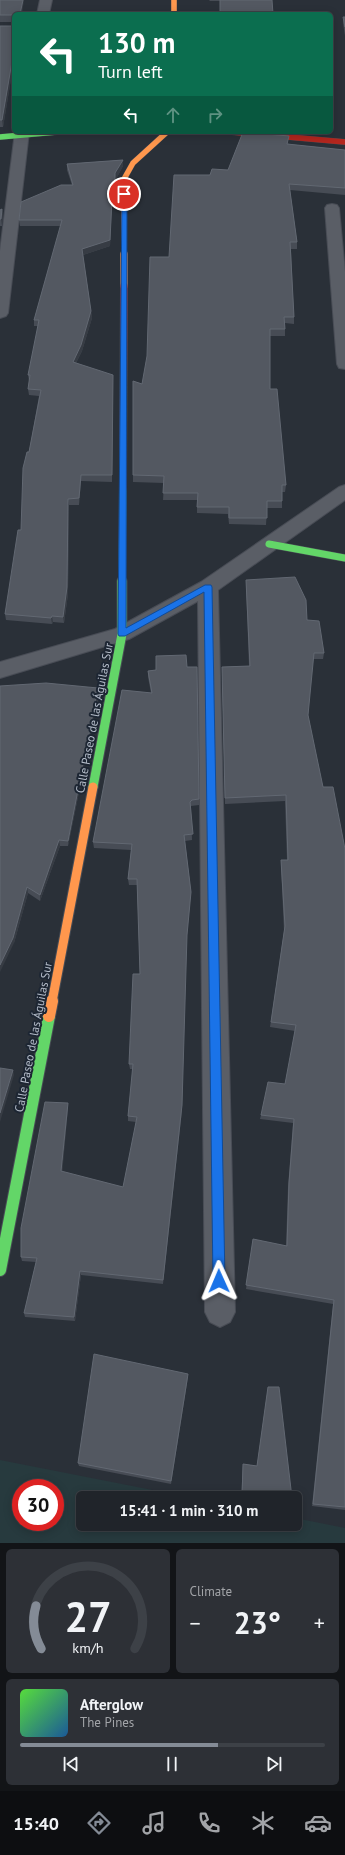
<!DOCTYPE html>
<meta charset="utf-8">
<style>
body{margin:0;font-family:"PT Sans",sans-serif;background:#2d3036;color:#f1f3f6;height:100vh;display:flex;flex-direction:column;font-size:15px;white-space:nowrap}
*{box-sizing:border-box;margin:0}
p{font-size:13px;color:#a2a4a8}
.icon{flex:none;width:22px;height:22px;fill:none;stroke:currentColor;stroke-width:2;stroke-linecap:round;stroke-linejoin:round}
.map{position:relative;height:1543px;overflow:hidden}
.drawer{display:flex;flex-direction:column;gap:6px;padding:6px;background:#121417;flex:1}
.drawer>*{flex:none}
.hud{position:absolute;left:12px;top:12px;width:321px;height:122px;border-radius:6px;box-shadow:0 2px 10px #0003,0 0 0 1px #3d4147;background:#0b6e4f;color:#fff;overflow:hidden}
.speed{position:absolute;left:12px;top:1479px;display:flex;gap:8px;font-size:20px;font-weight:700;text-align:center}
.speed>*{display:grid;place-content:center;width:52px;height:52px;border-radius:50%;background:#20242a;box-shadow:0 2px 10px #0003,0 0 0 1px #3d4147;line-height:1}
.speed .limit{border:6px solid #d22;background:#fff;color:#111}
.pin{position:absolute;display:grid;place-items:center;width:34px;height:34px;color:#fff;margin:-17px;border:2px solid #fff;border-radius:50%;box-shadow:0 1px 4px #0007}
.me{position:absolute;width:44px;margin:-22px;rotate:359deg;stroke-linejoin:round;filter:drop-shadow(0 0 3px #0008)}
.turn{display:flex;align-items:center;gap:14px;height:84px;padding:0 20px;font-size:18px}
.turn .icon{width:52px;height:52px;stroke-width:2.5}
.turn b{display:block;font-size:28px;line-height:34px}
.lanes{display:flex;align-items:center;height:38px;padding:0 20px;background:#0003;justify-content:center;gap:20px;direction:ltr}
.lanes .off{opacity:.35}
.big{font-size:30px;font-weight:700;line-height:1.1}
.drawer .tile{flex:1;display:flex;flex-direction:column;justify-content:center;gap:6px;min-width:0;padding:0 14px;border-radius:6px;background:#2d3036}
.drawer .dial{align-items:center;gap:0}
.dial svg{height:104px;overflow:visible;fill:none;stroke:#3d4147;stroke-width:7;stroke-linecap:round;text-anchor:middle}
.dial text{fill:#f1f3f6;stroke:none}
.song{display:flex;align-items:center;gap:12px}
.cover{width:48px;height:48px;border-radius:6px;background:linear-gradient(135deg,hsl(110 70% 55%),hsl(210 70% 35%))}
.played{height:4px;border-radius:2px;background:linear-gradient(90deg,#848b96 65%,#3d4147 65%)}
.keys{display:flex;justify-content:space-around;direction:ltr}
.heat{display:flex;justify-content:space-between;align-items:center;font-size:22px;direction:ltr}
.drawer .tiles{flex:1;display:grid;gap:6px;grid-template-columns:1fr 1fr}
.tile:last-child{grid-column:span 2}
.trip{position:absolute;left:76px;top:1491px;width:226px;height:40px;border-radius:6px;background:#20242a;box-shadow:0 2px 10px #0003,0 0 0 1px #3d4147;font-weight:700;line-height:40px;text-align:center}
.menu{display:flex;height:64px;justify-content:space-around;align-items:center;background:#0d0e11;color:#a2a4a8}
.menu .icon{width:28px;height:28px}
.menu .active{color:#848b96}
.menu b{font-size:18px;color:#f1f3f6}
.map>svg:first-child{display:block}
</style>
<div class="map">
<svg width="345" height="1543" viewBox="0 0 345 1543">
<rect width="100%" height="100%" fill="#2a3038"/>
<!-- green -->
<path fill="#273a3e" fill-rule="evenodd" d="M0,1460L193,1498H83V1524H295V1518L345,1528V1543H0ZM21,1488H55V1522H21Z"/>
<g fill="none" stroke-linecap="round" stroke-linejoin="round">
<defs>
<g id="street">
<path d="M40,0H52L49,14H37Z"/>
<path d="M15,132H29L8,313L6,316L0,318V251Z"/>
<path d="M332,204L337,205L339,208L345,272V369L339,368L337,364L325,208L327,205Z"/>
<path d="M345,485V500L218,590L235,1312L230,1322L220,1327L210,1322L205,1312L198,601L129,639L0,678V662L115,629L201,582L339,487Z"/>
</g>
<path id="fast-far3" d="M0,137L57,132"/>
<g id="fast-far2">
<path d="M269,544L345,558"/>
<path d="M122,582L123,489"/>
</g>
<path id="fast-far1" d="M93,787L122,634V581"/>
<path id="fast" d="M0,1270L49,1016"/>
<g id="slow-far3">
<path d="M174,0V14"/>
<path d="M124,255V179L133,163L167,132"/>
</g>
<path id="slow-far2" d="M124,254V286"/>
<path id="slow-far1" d="M52,1002L93,787"/>
<path id="slow" d="M49,1016L52,1001"/>
<path id="jam-far1" d="M232,132L345,142"/>
<path id="jam" d="M123,489L124,286"/>
</defs>
<!-- street casing -->
<use href="#street" stroke="#484c55" stroke-width="2"/>
<!-- fast-far3 casing -->
<use href="#fast-far3" stroke="#484c55" stroke-width="6"/>
<!-- fast-far2 casing -->
<use href="#fast-far2" stroke="#484c55" stroke-width="8"/>
<!-- fast-far1 casing -->
<use href="#fast-far1" stroke="#484c55" stroke-width="11"/>
<!-- fast casing -->
<use href="#fast" stroke="#484c55" stroke-width="14"/>
<!-- slow-far3 casing -->
<use href="#slow-far3" stroke="#484c55" stroke-width="6"/>
<!-- slow-far2 casing -->
<use href="#slow-far2" stroke="#484c55" stroke-width="8"/>
<!-- slow-far1 casing -->
<use href="#slow-far1" stroke="#484c55" stroke-width="11"/>
<!-- slow casing -->
<use href="#slow" stroke="#484c55" stroke-width="14"/>
<!-- jam-far1 casing -->
<use href="#jam-far1" stroke="#484c55" stroke-width="6"/>
<!-- jam casing -->
<use href="#jam" stroke="#484c55" stroke-width="8"/>
<!-- street -->
<use href="#street" fill="#5a5e66" fill-rule="evenodd"/>
<!-- fast-far3 -->
<use href="#fast-far3" stroke="#63d668" stroke-width="5.5"/>
<!-- fast-far2 -->
<use href="#fast-far2" stroke="#63d668" stroke-width="7"/>
<!-- fast-far1 -->
<use href="#fast-far1" stroke="#63d668" stroke-width="9"/>
<!-- fast -->
<use href="#fast" stroke="#63d668" stroke-width="12"/>
<!-- slow-far3 -->
<use href="#slow-far3" stroke="#ff974d" stroke-width="5.5"/>
<!-- slow-far2 -->
<use href="#slow-far2" stroke="#ff974d" stroke-width="7"/>
<!-- slow-far1 -->
<use href="#slow-far1" stroke="#ff974d" stroke-width="9"/>
<!-- slow -->
<use href="#slow" stroke="#ff974d" stroke-width="12"/>
<!-- jam-far1 -->
<use href="#jam-far1" stroke="#b3261e" stroke-width="5.5"/>
<!-- jam -->
<use href="#jam" stroke="#b3261e" stroke-width="7"/>
</g>
<!-- wall -->
<g fill="#474c55">
<path d="M0,0L14,14V22H0Z"/>
<path d="M209,0H272L220,1H210Z"/>
<path d="M343,17H345V36L343,23Z"/>
<path d="M0,26H14V61L3,127H0Z"/>
<path d="M289,143L288,144L345,150V195L290,190L297,242V249H291L294,317V324L285,323V336H270V389L286,485L285,492H282V508H267L266,525L229,524L228,514L197,513V500H163L164,483L133,482V381L142,384L169,257L210,175L228,170Z"/>
<path d="M123,160V166L116,179L115,204H112L110,246L83,255L92,318L82,351L76,363L113,382L112,482L81,481L79,505H69L68,594L64,623L53,622L52,624L6,620L5,614L21,530L29,452L39,396L29,395L28,389L29,381L28,375L38,326H34V320L61,226H20L19,220L72,185L67,170V164Z"/>
<path d="M2,209L3,216L2,226H0V210Z"/>
<path d="M246,580L307,620L324,653L323,659H313L308,715L323,787L345,849V1510L312,1506L333,1304L246,1289L253,1239L286,1246L288,1187L293,1123L260,1119L261,1115L285,1084L295,1031L270,1027L284,931L281,866V860H287L285,801L225,804L222,667L249,666L246,586Z"/>
<path d="M187,667L199,799V805L191,806V807L192,840L185,841L191,892L186,940L182,1110L163,1284L81,1275L75,1321L25,1317L24,1313L36,1262L22,1261L21,1257L68,1103V1108L62,1172L123,1187L136,1122L128,1121V1116L133,1069H130L129,1064L140,974L137,885H129L128,879L131,850L94,848L93,842L151,693L148,677V671Z"/>
<path d="M0,686L99,694L68,846H60L40,901L28,893L14,943Z"/>
<path d="M188,1377L171,1484L79,1466L78,1463Z"/>
<path d="M268,1387L292,1498H241L243,1464L257,1466Z"/>
</g>
<!-- shaded-wall -->
<g fill="#373c44">
<path d="M23,0H24L22,14H20Z"/>
<path d="M14,50V61L3,127L2,120Z"/>
<path d="M123,160V166L116,179L115,204V173Z"/>
<path d="M112,198V204L110,246L83,255L82,249Z"/>
<path d="M2,209L3,216L2,226L1,219Z"/>
<path d="M91,311L92,318L82,351L73,369V362Z"/>
<path d="M81,475V481L79,505V498Z"/>
<path d="M68,499L69,505L68,594L64,623L63,617Z"/>
<path d="M52,616L53,622L52,624L51,618Z"/>
<path d="M98,688L99,694L68,846V841Z"/>
<path d="M59,840L60,846L40,901V895Z"/>
<path d="M27,887L28,893L14,943L0,972V965Z"/>
<path d="M191,892L186,940L182,1110L163,1284L187,935Z"/>
<path d="M13,1070L14,1075L0,1122V1113Z"/>
<path d="M68,1103V1108L62,1176L61,1171Z"/>
<path d="M80,1271L81,1275L75,1321L74,1317Z"/>
<path d="M188,1374V1377L171,1484V1481Z"/>
</g>
<!-- building -->
<g fill="#535861" stroke="#626872">
<path d="M0,0H23L20,14H14V15H0Z"/>
<path d="M220,0H272L273,14H220Z"/>
<path d="M343,17H345V27Z"/>
<path d="M0,26H14V50L2,120H0Z"/>
<path d="M243,132L289,136L287,144L345,150V188L289,184L297,242H290L294,317H284L285,329H270V389H277L286,485H282V501H267V518H229V507H197L198,493H163L164,476L133,475V381L142,384L147,356L150,257H169L174,175H210L212,169L228,170Z"/>
<path d="M123,160L115,173V198H112L110,240L82,249L91,311L81,345L73,362L113,375L112,475H81L79,498L68,499L67,587L63,617L52,616L51,618L5,614L18,530H21L23,468L27,452H29L41,390L28,389L30,375H28L39,320H34L62,220H19L21,202L61,185H73L67,164Z"/>
<path d="M2,209L1,219H0V210Z"/>
<path d="M295,577L306,600L307,620L319,621L324,653H314L308,715L323,787H333L345,849V1507L313,1504L334,1300L246,1285L253,1239L287,1246L289,1183L294,1119L261,1115L268,1082L285,1084L296,1025L271,1022L285,926L281,860H288L286,795L225,798L222,667L250,666L246,580Z"/>
<path d="M186,655L187,667H197L199,799L192,800L190,802L193,834L184,835L191,892L187,935L182,1105L163,1280L80,1271L74,1317L24,1313L37,1258L21,1257V1228L45,1102L68,1103L61,1171L123,1187L137,1117L128,1116L133,1064H129L133,974H140L137,879H128L132,844L93,842L122,690L152,693L148,671L156,670V656Z"/>
<path d="M46,683L98,688L68,841L59,840L40,895L27,887L13,938L0,965V686Z"/>
<path d="M0,1068L13,1070L0,1113Z"/>
<path d="M94,1354L188,1374L171,1481L78,1463Z"/>
<path d="M268,1387H279L292,1498H242L243,1464L257,1466Z"/>
</g>
<!-- route -->
<path fill="#1a73e8" stroke="#114b97" d="M122,193L127,194L126,628L205,585H211L212,587L225,1281L223,1285L219,1287L215,1285L213,1281L204,592L125,636H119L118,634Z"/>
<g text-anchor="middle" dominant-baseline="central" stroke-width="4" stroke-linejoin="round" paint-order="stroke">
<!-- street labels -->
<g font-size="12" fill="#b4bcc9" stroke="#1d2633">
<text transform="translate(94 718) rotate(-79)">Calle Paseo de las Águilas Sur</text>
<text transform="translate(33 1037) rotate(-79)">Calle Paseo de las Águilas Sur</text>
</g>
</g>
</svg>
<div class="speed"><div class="limit">30</div></div>
<div class="pin" style="left:124px;top:194px;background:#d93025"><svg class="icon" aria-label="arrive" viewBox="0 0 24 24"><path d="M6 21V4h12l-3 4 3 4H6"/></svg></div>
<svg class="me" style="left:219px;top:1281px" viewBox="-20 -20 40 40"><path d="M0-17L14 15 0 8-14 15z" fill="#1a73e8" stroke="#fff" stroke-width="4"/></svg>
<div class="trip">15:41 · 1 min · 310 m</div>
<div class="hud">
<div class="turn"><svg class="icon" aria-label="left" viewBox="0 0 24 24"><path d="M17 20v-9H6M10 6l-5 5 5 5"/></svg><div><b>130 m</b>Turn left</div></div>
<div class="lanes"><svg class="icon" aria-label="left" viewBox="0 0 24 24"><path d="M17 20v-9H6M10 6l-5 5 5 5"/></svg><svg class="icon off" aria-label="ahead" viewBox="0 0 24 24"><path d="M12 20V5M6 11l6-6 6 6"/></svg><svg class="icon off" aria-label="right" viewBox="0 0 24 24"><path d="M7 20v-9h11M14 6l5 5-5 5"/></svg></div>
</div>
</div>
<section class="drawer">
<div class="tiles">
<div class="tile dial"><svg viewBox="0 0 100 80">
<path d="M14 69A42 42 0 1 1 86 69"/>
<path d="M14 69A42 42 0 0 1 10 36" stroke="#848b96"/>
<text x="50" y="56" font-size="32" font-weight="700">27</text>
<text x="50" y="72" font-size="11">km/h</text>
</svg></div>
<div class="tile"><p>Climate</p>
<div class="heat"><a>−</a><b class="big">23°</b><a>+</a></div>
</div>
<div class="tile">
<div class="song"><i class="cover"></i><div><b>Afterglow</b><p>The Pines</p></div></div>
<div class="played"></div>
<div class="keys"><svg class="icon" aria-label="previous" viewBox="0 0 24 24"><path d="M18 5L8 12l10 7zM5 5v14"/></svg><svg class="icon" aria-label="pause" viewBox="0 0 24 24"><path d="M8 5v14M16 5v14"/></svg><svg class="icon" aria-label="next" viewBox="0 0 24 24"><path d="M6 5l10 7-10 7zM19 5v14"/></svg></div>
</div>
</div>
</section>
<nav class="menu">
<b>15:40</b>
<svg class="icon active" aria-label="directions" viewBox="0 0 24 24"><path d="M12 3l9 9-9 9-9-9zM9 14v-3h6M13 9l2 2-2 2"/></svg>
<svg class="icon" aria-label="music" viewBox="0 0 24 24"><path d="M9 18V5l10-2v13"/><circle cx="6" cy="18" r="3"/><circle cx="16" cy="16" r="3"/></svg>
<svg class="icon" aria-label="phone" viewBox="0 0 24 24"><path d="M5 4h4l2 5-3 2q2 4 5 5l2-3 5 2v4C11 20 4 13 5 4z"/></svg>
<svg class="icon" aria-label="climate" viewBox="0 0 24 24"><path d="M12 3v18M4 7l16 10M4 17L20 7"/></svg>
<svg class="icon" aria-label="car" viewBox="0 0 24 24"><path d="M5 17H2v-5l4-1 3-4h7l3 4 3 1v5h-3M9 17h6M6 11h13"/><circle cx="7" cy="17" r="2"/><circle cx="17" cy="17" r="2"/></svg>
</nav>
